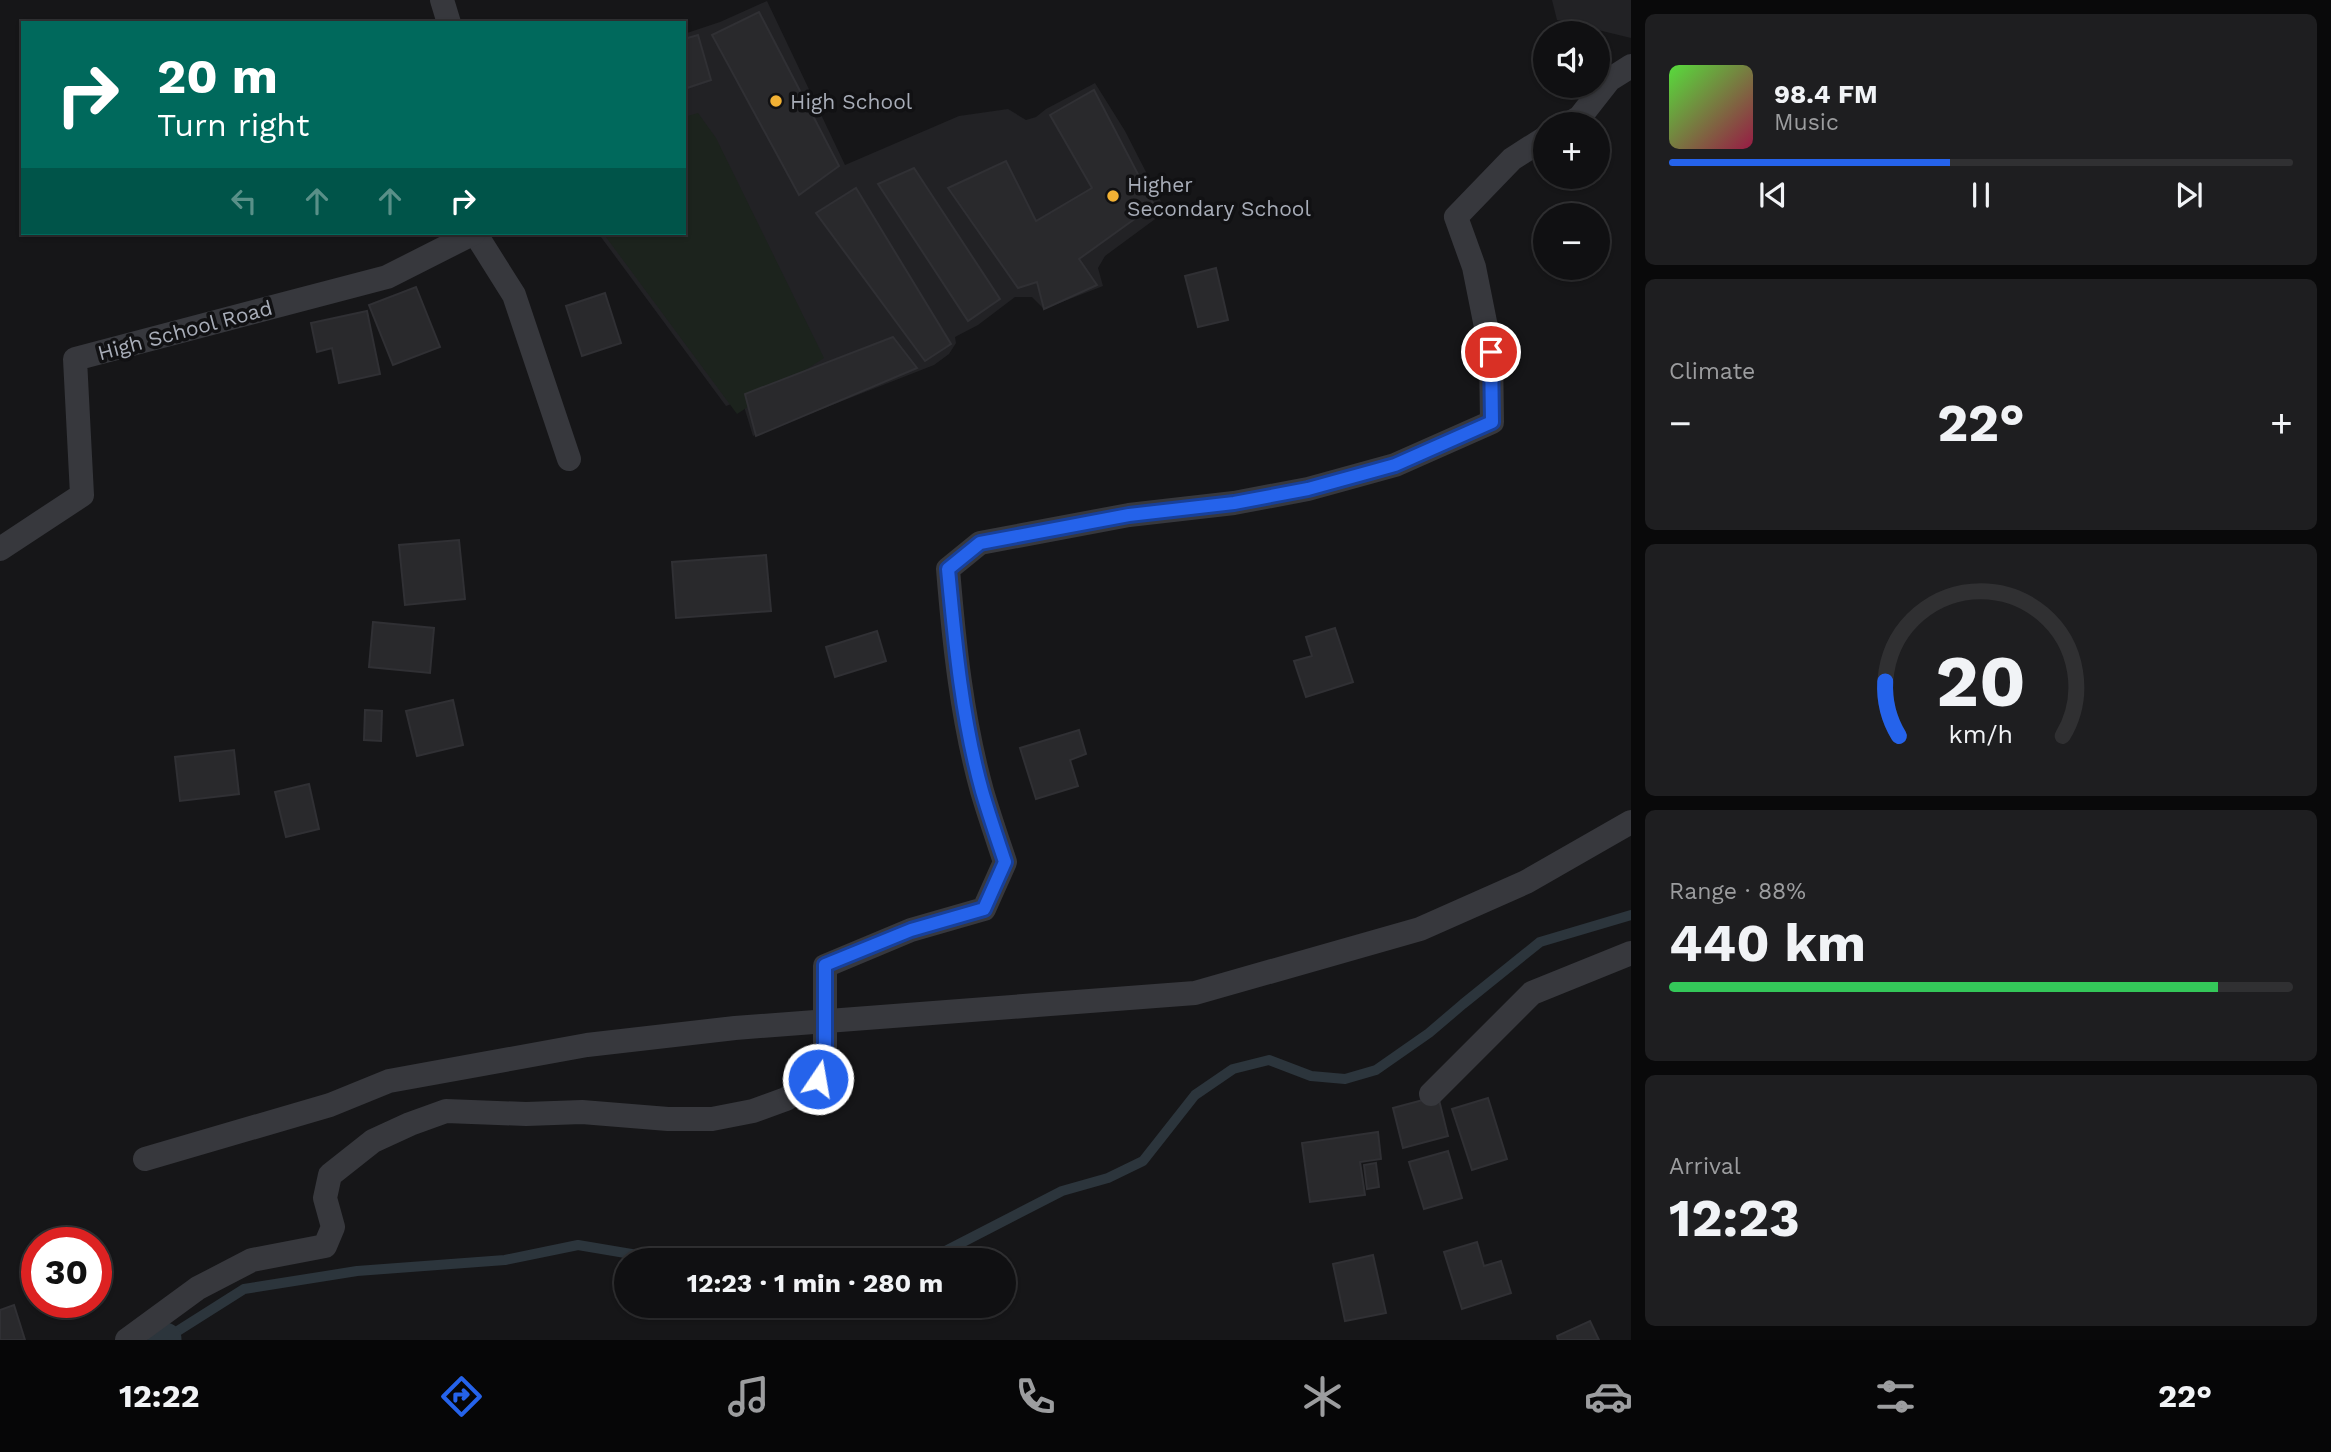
<!DOCTYPE html>
<meta charset="utf-8">
<style>
body{margin:0;font-family:"Work Sans",sans-serif;background:#1e1e20;color:#f1f3f6;height:100vh;display:flex;flex-direction:column;font-size:26px;white-space:nowrap}
*{box-sizing:border-box;margin:0}
p{font-size:23px;color:#9c9d9f}
.icon{flex:none;width:38px;height:38px;fill:none;stroke:currentColor;stroke-width:2;stroke-linecap:round;stroke-linejoin:round}
.map{position:relative;flex:1;overflow:hidden}
.sheet{display:flex;flex-direction:column;gap:14px;padding:14px;background:#09090a;width:700px}
.sheet>*{flex:none}
.top-card{position:absolute;left:21px;top:21px;width:665px;height:214px;border-radius:0px;box-shadow:0 2px 5px #0004,0 0 0 2px #303032;background:#00695c;color:#fff;overflow:hidden}
.controls{position:absolute;left:1533px;top:21px;display:grid;gap:14px}
.controls a{display:grid;place-items:center;width:77px;height:77px;border-radius:50%;background:#101012;box-shadow:0 2px 5px #0004,0 0 0 2px #303032;font-size:35px}
.speed{position:absolute;left:21px;top:1227px;display:flex;gap:14px;font-size:35px;font-weight:700;text-align:center}
.speed>*{display:grid;place-content:center;width:91px;height:91px;border-radius:50%;background:#101012;box-shadow:0 2px 5px #0004,0 0 0 2px #303032;line-height:1}
.speed .limit{border:10px solid #d22;background:#fff;color:#111}
.pin{position:absolute;display:grid;place-items:center;width:60px;height:60px;color:#fff;margin:-30px;border:4px solid #fff;border-radius:50%;box-shadow:0 2px 7px #0007}
.me{position:absolute;width:77px;margin:-38px;rotate:12deg;stroke-linejoin:round;filter:drop-shadow(0 0 5px #0008)}
.turn{display:flex;align-items:center;gap:24px;height:147px;padding:0 21px;font-size:32px}
.turn .icon{width:91px;height:91px;stroke-width:2.5}
.turn b{display:block;font-size:49px;line-height:60px}
.lanes{display:flex;align-items:center;height:66px;padding:0 21px;background:#0003;justify-content:center;gap:35px;direction:ltr}
.lanes .off{opacity:.35}
.big{font-size:52px;font-weight:700;line-height:1.1}
.sheet .widget{flex:1;display:flex;flex-direction:column;justify-content:center;gap:10px;min-width:0;padding:0 24px;border-radius:10px;background:#1e1e20}
.sheet .dial{align-items:center;gap:0}
.dial svg{height:182px;overflow:visible;fill:none;stroke:#303032;stroke-width:7;stroke-linecap:round;text-anchor:middle}
.dial text{fill:#f1f3f6;stroke:none}
.song{display:flex;align-items:center;gap:21px}
.cover{width:84px;height:84px;border-radius:10px;background:linear-gradient(135deg,hsl(110 70% 55%),hsl(340 70% 35%))}
.played{height:7px;border-radius:4px;background:linear-gradient(90deg,#2563eb 45%,#303032 45%)}
.keys{display:flex;justify-content:space-around;direction:ltr}
.heat{display:flex;justify-content:space-between;align-items:center;font-size:38px;direction:ltr}
.charge{height:10px;border-radius:5px;background:linear-gradient(90deg,#34c759 88%,#303032 0)}
.trip{position:absolute;left:614px;top:1248px;width:402px;height:70px;border-radius:35px;background:#101012;box-shadow:0 2px 5px #0004,0 0 0 2px #303032;font-weight:700;line-height:70px;text-align:center}
.dock{display:flex;height:112px;justify-content:space-around;align-items:center;background:#060607;color:#9c9d9f}
.dock .icon{width:49px;height:49px}
.dock .current{color:#2563eb}
.dock b{font-size:32px;color:#f1f3f6}
main{display:flex;flex:1;min-height:0}
.map>svg:first-child{display:block}
</style>
<main>
<div class="map">
<svg width="1631" height="1340" viewBox="0 0 1631 1340">
<rect width="100%" height="100%" fill="#161618"/>
<!-- built -->
<g fill="#222225">
<path d="M1552,0H1631V38L1557,20Z"/>
<path d="M767,1L845,165L959,116L1008,109L1026,120L1036,117L1046,109L1095,83L1125,131L1166,211L1105,256L1098,268L1103,286L1044,309L1032,297H1015L978,325L955,337L956,343L949,354L934,365L753,436L742,400L726,406L598,233H684V34L720,22Z"/>
</g>
<!-- green -->
<path fill="#1c231d" d="M698,113L716,138L824,358L737,414L603,233H684V117Z"/>
<g fill="none" stroke-linecap="round" stroke-linejoin="round">
<!-- stream -->
<g stroke="#2c353c" stroke-width="10">
<path d="M928,1260L1062,1191L1108,1178L1143,1161L1195,1095L1233,1069L1269,1060L1311,1076L1345,1079L1376,1070L1429,1033L1463,1004L1540,942L1631,915"/>
<path d="M165,1339L244,1289L357,1271L505,1260L578,1245L667,1260"/>
</g>
<!-- canal -->
<path stroke="#2c353c" stroke-width="33" d="M164,1340L165,1339"/>
</g>
<!-- building -->
<g fill="#29292c" stroke="#303034" stroke-width="2">
<path d="M759,12L839,166L799,195L712,35Z"/>
<path d="M698,35L711,80L684,89V39Z"/>
<path d="M1094,90L1154,205L1079,259L1097,285L1044,309L1037,282L1018,288L948,188L1006,161L1036,221L1092,188L1050,115Z"/>
<path d="M914,168L1000,299L968,321L878,184Z"/>
<path d="M856,188L951,344L925,361L816,213Z"/>
<path d="M1216,268L1228,320L1198,327L1185,276Z"/>
<path d="M416,287L440,347L393,365L369,305Z"/>
<path d="M605,293L621,343L582,356L566,306Z"/>
<path d="M367,311L380,374L339,383L332,348L317,352L311,323Z"/>
<path d="M893,337L917,368L756,436L745,394Z"/>
<path d="M459,540L465,599L405,605L399,545Z"/>
<path d="M766,555L771,611L676,618L672,562Z"/>
<path d="M373,622L434,628L430,673L369,667Z"/>
<path d="M1335,628L1353,682L1306,697L1294,661L1312,656L1306,637Z"/>
<path d="M877,631L886,661L835,677L826,647Z"/>
<path d="M453,700L463,745L417,756L406,711Z"/>
<path d="M365,710L382,711L381,741L364,740Z"/>
<path d="M1079,730L1086,754L1070,760L1078,786L1036,799L1020,748Z"/>
<path d="M234,750L239,794L180,801L175,757Z"/>
<path d="M309,784L319,829L286,837L275,792Z"/>
<path d="M1438,1096L1448,1136L1403,1148L1393,1108Z"/>
<path d="M1488,1098L1507,1159L1472,1170L1452,1109Z"/>
<path d="M1378,1132L1381,1159L1360,1162L1365,1195L1310,1202L1302,1143Z"/>
<path d="M1448,1151L1462,1198L1424,1209L1409,1162Z"/>
<path d="M1376,1163L1379,1187L1367,1189L1364,1165Z"/>
<path d="M1477,1242L1484,1266L1501,1261L1511,1293L1462,1309L1444,1252Z"/>
<path d="M1373,1255L1386,1313L1345,1321L1333,1264Z"/>
<path d="M14,1305L25,1340H0V1310Z"/>
<path d="M1590,1321L1599,1340H1558L1557,1336Z"/>
</g>
<g fill="none" stroke-linecap="round" stroke-linejoin="round">
<!-- minor -->
<g stroke="#37383d" stroke-width="24">
<path d="M442,0L449,23"/>
<path d="M1568,124L1580,117L1609,80L1631,66"/>
<path d="M475,233L514,295L569,459"/>
<path d="M0,549L82,495L75,359L387,277L474,233"/>
<path d="M1431,1094L1532,993L1631,953"/>
<path d="M145,1159L330,1105L389,1081L587,1045L735,1028L1195,993L1420,929L1526,882L1631,822"/>
<path d="M127,1340L198,1288L252,1260L325,1246L333,1227L325,1198L330,1175L373,1141L410,1124L446,1111L526,1114L582,1112L668,1119H712L753,1111L786,1099L818,1079L825,1056V966L911,930L984,909L1005,862C997,838 989,815 982,791C962,719 954,643 948,569L980,543L1129,515L1234,503L1308,489L1395,465L1492,422L1491,352L1474,267L1456,217L1512,159L1545,138"/>
</g>
</g>
<g fill="none" stroke-linecap="round" stroke-linejoin="round">
<defs>
<path id="route" d="M818,1079L825,1056V965L911,930L984,909L1005,862C997,838 989,815 982,791C962,719 955,643 948,569L980,543L1129,515L1234,503L1308,489L1377,470L1395,465L1492,422L1491,352"/>
</defs>
<!-- route casing -->
<use href="#route" stroke="#184099" stroke-width="18"/>
<!-- route -->
<use href="#route" stroke="#2563eb" stroke-width="12"/>
</g>
<!-- markers -->
<g fill="#f2b134" stroke="#111113" stroke-width="2.5">
<circle cx="776" cy="101" r="7"/>
<circle cx="1113" cy="196" r="7"/>
</g>
<g text-anchor="middle" dominant-baseline="central" stroke-width="7" stroke-linejoin="round" paint-order="stroke">
<!-- poi labels -->
<g font-size="21" fill="#a8adb8" stroke="#111113" text-anchor="start">
<text x="790" y="101">High School</text>
<text x="1127" y="184">Higher<tspan x="1127" dy="24">Secondary School</tspan></text>
</g>
<!-- street labels -->
<g font-size="21" fill="#a8adb8" stroke="#111113">
<text transform="translate(185 330) rotate(-15)">High School Road</text>
</g>
</g>
</svg>
<div class="controls">
<a><svg class="icon" aria-label="sound" viewBox="0 0 24 24"><path d="M4 9h4l5-4v14l-5-4H4zM17 9q2 3 0 6"/></svg></a>
<a>+</a>
<a>−</a>
</div>
<div class="speed"><div class="limit">30</div></div>
<div class="pin" style="left:1491px;top:352px;background:#d93025"><svg class="icon" aria-label="arrive" viewBox="0 0 24 24"><path d="M6 21V4h12l-3 4 3 4H6"/></svg></div>
<svg class="me" style="left:818px;top:1079px" viewBox="-20 -20 40 40"><circle r="17" fill="#2563eb" stroke="#fff" stroke-width="3"/><path d="M0-11L8 9 0 5-8 9z" fill="#fff"/></svg>
<div class="trip">12:23 · 1 min · 280 m</div>
<div class="top-card">
<div class="turn"><svg class="icon" aria-label="right" viewBox="0 0 24 24"><path d="M7 20v-9h11M14 6l5 5-5 5"/></svg><div><b>20 m</b>Turn right</div></div>
<div class="lanes"><svg class="icon off" aria-label="left" viewBox="0 0 24 24"><path d="M17 20v-9H6M10 6l-5 5 5 5"/></svg><svg class="icon off" aria-label="ahead" viewBox="0 0 24 24"><path d="M12 20V5M6 11l6-6 6 6"/></svg><svg class="icon off" aria-label="ahead" viewBox="0 0 24 24"><path d="M12 20V5M6 11l6-6 6 6"/></svg><svg class="icon" aria-label="right" viewBox="0 0 24 24"><path d="M7 20v-9h11M14 6l5 5-5 5"/></svg></div>
</div>
</div>
<section class="sheet">
<div class="widget">
<div class="song"><i class="cover"></i><div><b>98.4 FM</b><p>Music</p></div></div>
<div class="played"></div>
<div class="keys"><svg class="icon" aria-label="previous" viewBox="0 0 24 24"><path d="M18 5L8 12l10 7zM5 5v14"/></svg><svg class="icon" aria-label="pause" viewBox="0 0 24 24"><path d="M8 5v14M16 5v14"/></svg><svg class="icon" aria-label="next" viewBox="0 0 24 24"><path d="M6 5l10 7-10 7zM19 5v14"/></svg></div>
</div>
<div class="widget"><p>Climate</p>
<div class="heat"><a>−</a><b class="big">22°</b><a>+</a></div>
</div>
<div class="widget dial"><svg viewBox="0 0 100 80">
<path d="M14 69A42 42 0 1 1 86 69"/>
<path d="M14 69A42 42 0 0 1 8 45" stroke="#2563eb"/>
<text x="50" y="56" font-size="32" font-weight="700">20</text>
<text x="50" y="72" font-size="11">km/h</text>
</svg></div>
<div class="widget"><p>Range · 88%</p><b class="big">440 km</b><div class="charge"></div></div>
<div class="widget"><p>Arrival</p><b class="big">12:23</b></div>
</section>
</main>
<nav class="dock">
<b>12:22</b>
<svg class="icon current" aria-label="directions" viewBox="0 0 24 24"><path d="M12 3l9 9-9 9-9-9zM9 14v-3h6M13 9l2 2-2 2"/></svg>
<svg class="icon" aria-label="music" viewBox="0 0 24 24"><path d="M9 18V5l10-2v13"/><circle cx="6" cy="18" r="3"/><circle cx="16" cy="16" r="3"/></svg>
<svg class="icon" aria-label="phone" viewBox="0 0 24 24"><path d="M5 4h4l2 5-3 2q2 4 5 5l2-3 5 2v4C11 20 4 13 5 4z"/></svg>
<svg class="icon" aria-label="climate" viewBox="0 0 24 24"><path d="M12 3v18M4 7l16 10M4 17L20 7"/></svg>
<svg class="icon" aria-label="car" viewBox="0 0 24 24"><path d="M5 17H2v-5l4-1 3-4h7l3 4 3 1v5h-3M9 17h6M6 11h13"/><circle cx="7" cy="17" r="2"/><circle cx="17" cy="17" r="2"/></svg>
<svg class="icon" aria-label="filters" viewBox="0 0 24 24"><path d="M4 7h16M4 17h16"/><circle cx="9" cy="7" r="2"/><circle cx="15" cy="17" r="2"/></svg>
<b>22°</b>
</nav>
